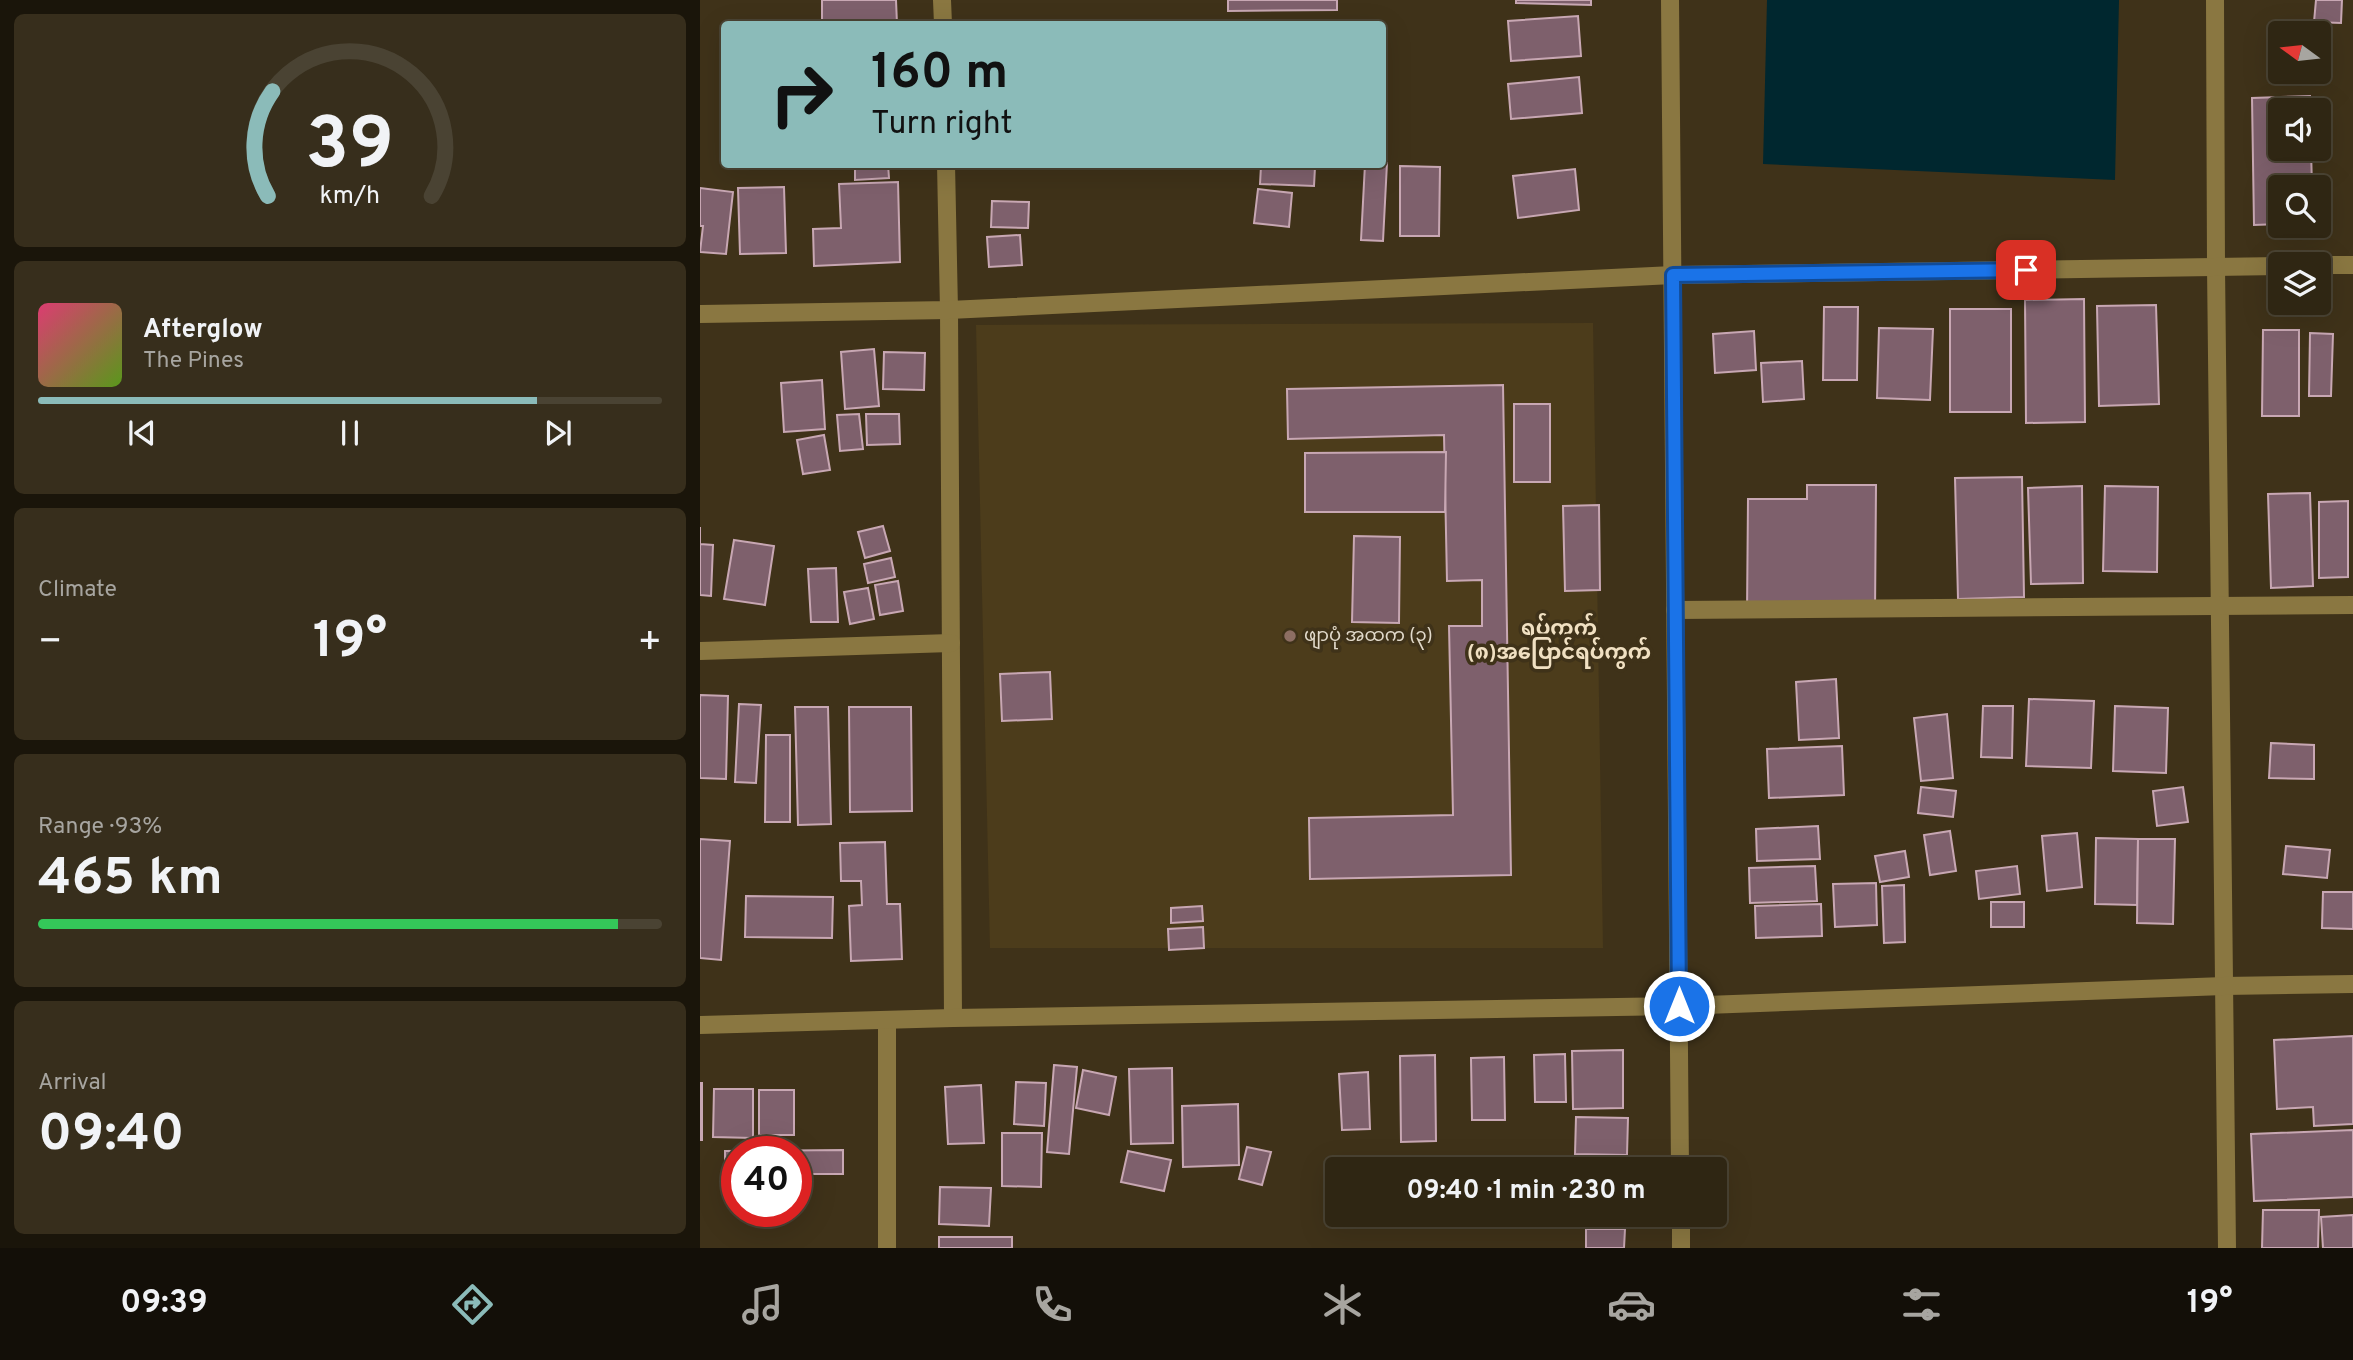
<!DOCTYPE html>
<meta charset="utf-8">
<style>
body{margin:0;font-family:Overpass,"Noto Sans Myanmar",sans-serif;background:#372e1c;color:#f1f3f6;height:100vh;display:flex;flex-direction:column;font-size:26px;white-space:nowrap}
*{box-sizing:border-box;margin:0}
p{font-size:23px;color:#a7a5a0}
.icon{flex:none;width:38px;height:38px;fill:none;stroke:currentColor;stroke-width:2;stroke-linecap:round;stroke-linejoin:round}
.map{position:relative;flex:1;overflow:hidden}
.details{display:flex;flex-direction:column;gap:14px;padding:14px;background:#1a150a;width:700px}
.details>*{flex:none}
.top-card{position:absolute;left:21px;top:21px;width:665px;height:147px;border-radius:7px;box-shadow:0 7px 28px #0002,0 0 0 2px #4a4333;background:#8bbbb9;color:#111;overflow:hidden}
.needle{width:46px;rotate:285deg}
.tools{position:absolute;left:1568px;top:21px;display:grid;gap:14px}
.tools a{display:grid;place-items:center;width:63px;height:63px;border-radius:7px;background:#2f2613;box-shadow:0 7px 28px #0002,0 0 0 2px #4a4333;font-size:35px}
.speed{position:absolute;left:21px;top:1136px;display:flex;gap:14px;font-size:35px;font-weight:700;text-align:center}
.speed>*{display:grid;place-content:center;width:91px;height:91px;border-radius:50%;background:#2f2613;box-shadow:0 7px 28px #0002,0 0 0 2px #4a4333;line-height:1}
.speed .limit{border:10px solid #d22;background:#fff;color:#111}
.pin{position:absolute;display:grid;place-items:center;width:60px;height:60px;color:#fff;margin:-30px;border-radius:14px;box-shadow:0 4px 10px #0006}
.me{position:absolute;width:77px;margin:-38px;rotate:0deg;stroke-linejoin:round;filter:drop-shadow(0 0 5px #0008)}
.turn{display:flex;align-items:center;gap:24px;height:147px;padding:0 35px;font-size:32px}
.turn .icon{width:91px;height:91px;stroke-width:2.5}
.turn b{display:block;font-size:49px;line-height:60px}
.big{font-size:52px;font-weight:700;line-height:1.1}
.details .tile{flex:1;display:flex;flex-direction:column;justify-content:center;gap:10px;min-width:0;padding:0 24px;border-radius:10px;background:#372e1c}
.details .dial{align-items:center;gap:0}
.dial svg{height:182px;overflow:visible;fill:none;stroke:#4a4333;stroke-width:7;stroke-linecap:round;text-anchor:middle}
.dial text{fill:#f1f3f6;stroke:none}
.song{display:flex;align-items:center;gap:21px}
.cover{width:84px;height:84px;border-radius:10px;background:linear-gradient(135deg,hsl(340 70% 55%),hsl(90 70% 35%))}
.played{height:7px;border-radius:4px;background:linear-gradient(90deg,#8bbbb9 80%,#4a4333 80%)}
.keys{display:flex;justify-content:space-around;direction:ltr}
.heat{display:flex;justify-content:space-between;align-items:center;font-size:38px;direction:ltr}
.charge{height:10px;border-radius:5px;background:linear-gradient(90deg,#34c759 93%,#4a4333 0)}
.trip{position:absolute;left:625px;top:1157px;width:402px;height:70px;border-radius:7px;background:#2f2613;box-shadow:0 7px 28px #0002,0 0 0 2px #4a4333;font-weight:700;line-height:70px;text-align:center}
.menu{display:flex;height:112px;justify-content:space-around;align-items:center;background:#130f08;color:#a7a5a0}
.menu .icon{width:49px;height:49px}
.menu .current{color:#8bbbb9}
.menu b{font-size:32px;color:#f1f3f6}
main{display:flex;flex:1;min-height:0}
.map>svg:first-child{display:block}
</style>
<main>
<section class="details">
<div class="tile dial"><svg viewBox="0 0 100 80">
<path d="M14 69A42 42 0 1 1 86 69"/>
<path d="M14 69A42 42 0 0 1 16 23" stroke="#8bbbb9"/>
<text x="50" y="56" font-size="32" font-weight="700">39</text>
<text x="50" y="72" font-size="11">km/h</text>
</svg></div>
<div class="tile">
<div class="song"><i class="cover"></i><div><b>Afterglow</b><p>The Pines</p></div></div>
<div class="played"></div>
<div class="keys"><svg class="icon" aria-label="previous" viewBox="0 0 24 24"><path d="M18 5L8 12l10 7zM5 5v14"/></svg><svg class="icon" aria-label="pause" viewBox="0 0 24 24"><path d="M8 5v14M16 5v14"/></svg><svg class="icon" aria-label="next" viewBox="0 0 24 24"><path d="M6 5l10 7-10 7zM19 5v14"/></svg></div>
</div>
<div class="tile"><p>Climate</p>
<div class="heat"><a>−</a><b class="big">19°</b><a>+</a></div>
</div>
<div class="tile"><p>Range · 93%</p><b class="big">465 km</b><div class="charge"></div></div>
<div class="tile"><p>Arrival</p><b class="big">09:40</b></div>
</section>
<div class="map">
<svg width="1653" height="1248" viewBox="0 0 1653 1248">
<rect width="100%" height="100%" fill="#3f3219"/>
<!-- built -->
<path fill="#4c3c1b" d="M893,323L903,948H290L276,325Z"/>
<!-- water -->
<path fill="#00272f" d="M1067,0H1419L1415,180L1063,164Z"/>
<!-- building -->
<g fill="#7e606c" stroke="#c8a7b3" stroke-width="2">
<path d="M122,0H196L197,24H122Z"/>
<path d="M528,0H637V10L528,11Z"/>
<path d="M816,0H891V5L816,3Z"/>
<path d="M1616,0H1642L1641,23L1614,22Z"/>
<path d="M878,16L881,56L811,61L808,21Z"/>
<path d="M879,77L882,113L811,119L808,84Z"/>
<path d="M1610,96V110H1580V149H1611L1612,187H1580V224L1554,225L1552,98Z"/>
<path d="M682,163H687L683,241L661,240L665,164H682Z"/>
<path d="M155,164H188L189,178L155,180Z"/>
<path d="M561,166L615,167L614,186L560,184Z"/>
<path d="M700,166L740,167L739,236H700Z"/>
<path d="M875,169L879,210L818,218L813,176Z"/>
<path d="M198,182L200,262L114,266L113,229L141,228L139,184Z"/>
<path d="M84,187L86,253L40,254L38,188Z"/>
<path d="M0,188L33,192L26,254L0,252L3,226H0Z"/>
<path d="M558,189L592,193L589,227L554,223Z"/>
<path d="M292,201L329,202L328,228L291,227Z"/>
<path d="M320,235L322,265L289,267L287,237Z"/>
<path d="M1384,299L1385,422L1326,423L1325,300Z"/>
<path d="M1456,305L1459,404L1399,406L1397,306Z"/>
<path d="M1124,307H1158L1157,380H1123Z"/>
<rect x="1250" y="309" width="61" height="103"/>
<path d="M1179,328L1233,329L1230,400L1177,398Z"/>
<path d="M1563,330H1599V416H1562Z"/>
<path d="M1054,331L1056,370L1015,373L1013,334Z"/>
<path d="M1610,333L1633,334L1631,396H1609Z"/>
<path d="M174,349L179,406L145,409L141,352Z"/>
<path d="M184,352L225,353L224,390L183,389Z"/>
<path d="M1102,361L1104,399L1063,402L1061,363Z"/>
<path d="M122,380L125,429L84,432L81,383Z"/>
<path d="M803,385L811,875L610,879L609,818L753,815L749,626H782V580L747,581L744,435L588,439L587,389Z"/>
<rect x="814" y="404" width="36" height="78"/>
<path d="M159,414L163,449L140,451L137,415Z"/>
<path d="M166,414H199L200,444L167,445Z"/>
<path d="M124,435L130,470L103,474L97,440Z"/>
<path d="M746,452L745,512H605V453Z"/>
<path d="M1322,477L1324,597L1258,599L1255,478Z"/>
<path d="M1107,485H1176L1175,614L1047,613L1048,499H1107Z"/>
<path d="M1382,486L1383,583L1331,584L1328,488Z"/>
<path d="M1405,486L1458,487L1457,572L1403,571Z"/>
<path d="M1610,493L1613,586L1571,588L1568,494Z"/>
<path d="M1648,501V577L1619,578V502Z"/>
<path d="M899,505L900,590L865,591L863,506Z"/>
<path d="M183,526L190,551L165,558L158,532Z"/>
<path d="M0,527V544L13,545L11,596L0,595Z"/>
<path d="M654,536L700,537L699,623L652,622Z"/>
<path d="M34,540L74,546L65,605L24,599Z"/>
<path d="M191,558L195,577L168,583L164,564Z"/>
<path d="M136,568L138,622H111L108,569Z"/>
<path d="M198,581L203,611L180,615L175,585Z"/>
<path d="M168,588L174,619L150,624L144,592Z"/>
<path d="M350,672L352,719L302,721L300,674Z"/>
<path d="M1136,679L1139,738L1099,740L1096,682Z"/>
<path d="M0,695L28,696L26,779L0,778Z"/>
<path d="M1329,699L1394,701L1391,768L1326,766Z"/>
<path d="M39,704L61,705L56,783L35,782Z"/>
<path d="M1283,706H1313L1312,758L1281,757Z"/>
<path d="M1415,706L1468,708L1466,773L1413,771Z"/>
<path d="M95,707H128L131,824L98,825Z"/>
<path d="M149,707H211L212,811L150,812Z"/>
<path d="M1247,714L1253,778L1221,781L1214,718Z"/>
<path d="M66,735H90V822H65Z"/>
<path d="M1571,743L1614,745V779L1569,778Z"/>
<path d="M1142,746L1144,795L1069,798L1067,749Z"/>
<path d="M1221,787L1256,791L1253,817L1218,813Z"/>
<path d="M1483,787L1488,822L1457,826L1453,791Z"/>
<path d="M1118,826L1120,859L1057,861L1056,829Z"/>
<path d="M1250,831L1256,871L1230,875L1224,835Z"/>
<path d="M1377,833L1382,887L1347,891L1342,836Z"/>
<path d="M1396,838L1438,839L1437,905L1395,904Z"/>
<path d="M0,839L30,841L21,960L0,958Z"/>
<path d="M1438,839H1475L1473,924L1437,923Z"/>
<path d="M185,842L187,904H200L202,959L151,961L149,906L162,905L161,881H141L140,843Z"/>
<path d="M1586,846L1630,850L1627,878L1583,874Z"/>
<path d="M1205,851L1209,877L1180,882L1175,856Z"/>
<path d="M1115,866L1117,901L1050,903L1049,868Z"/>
<path d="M1317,866L1320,894L1279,899L1276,871Z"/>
<path d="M1176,883L1177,925L1135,927L1133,884Z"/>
<path d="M1204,885L1205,942L1184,943L1182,886Z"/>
<path d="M1623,892H1653V929L1622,928Z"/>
<path d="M46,896L133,897L132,938L45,937Z"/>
<rect x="1291" y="902" width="33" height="25"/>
<path d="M1121,904L1122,936L1056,938L1055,906Z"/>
<path d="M502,906L503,921L471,923V908Z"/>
<path d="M503,927L504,948L469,950L468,929Z"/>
<path d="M1653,1036V1124L1614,1126L1613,1107L1577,1109L1574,1040Z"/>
<path d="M923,1050V1108L873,1109L872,1051Z"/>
<path d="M865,1054L866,1102H835L834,1055Z"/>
<path d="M735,1055L736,1141L701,1142L700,1056Z"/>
<path d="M804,1057L805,1120H772L771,1058Z"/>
<path d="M354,1065L377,1067L369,1154L347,1152Z"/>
<path d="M472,1068L473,1143L431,1144L429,1069Z"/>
<path d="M383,1070L416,1077L409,1115L376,1108Z"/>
<path d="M668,1072L670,1129L642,1130L639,1074Z"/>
<path d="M316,1082L346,1083L344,1126L314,1124Z"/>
<rect x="0" y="1083" width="2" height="57"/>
<path d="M281,1085L284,1143L248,1144L245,1087Z"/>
<path d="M14,1089H53V1138L13,1137Z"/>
<rect x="59" y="1090" width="35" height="45"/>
<path d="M538,1104L539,1165L483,1167L482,1106Z"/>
<path d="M876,1117L928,1118L927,1155L875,1154Z"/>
<path d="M1653,1130V1197L1554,1201L1551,1134Z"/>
<path d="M302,1133H342L341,1187L302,1186Z"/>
<path d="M547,1147L571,1152L562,1185L539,1179Z"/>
<path d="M143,1150V1174H96V1152H37V1174H25V1151Z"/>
<path d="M428,1151L471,1160L464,1191L421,1182Z"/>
<path d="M857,1163L928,1164V1169H857Z"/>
<path d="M240,1187L291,1188L289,1226L239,1224Z"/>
<path d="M1563,1210H1619L1618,1248H1562Z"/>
<path d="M1653,1215V1248H1623L1621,1217Z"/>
<path d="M886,1229H925L924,1248H886Z"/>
<rect x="239" y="1237" width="73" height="11"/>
</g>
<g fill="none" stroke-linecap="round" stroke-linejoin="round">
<!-- minor -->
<g stroke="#8a7741" stroke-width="18">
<path d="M242,0L243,24"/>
<path d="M970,0L980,1169"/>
<path d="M1515,0L1516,267L1527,1248"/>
<path d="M246,164L249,310L253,1018"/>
<path d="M1619,265H1653"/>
<path d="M0,314L249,310L973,275L1580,266"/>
<path d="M975,610L1653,605"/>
<path d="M0,651L251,643"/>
<path d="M187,1020V1248"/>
<path d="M0,1025L253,1018L979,1006L1524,986L1653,984"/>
<path d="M981,1214V1248"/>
</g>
</g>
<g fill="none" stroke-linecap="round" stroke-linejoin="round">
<defs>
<path id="route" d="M979,1006L973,275L1326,270"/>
</defs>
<!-- route casing -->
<use href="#route" stroke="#114b97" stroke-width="18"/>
<!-- route -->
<use href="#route" stroke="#1a73e8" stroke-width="12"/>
</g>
<!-- markers -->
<circle fill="#8d6e63" stroke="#3f3219" stroke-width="2.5" cx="590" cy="636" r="7"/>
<g text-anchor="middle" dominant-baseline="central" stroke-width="7" stroke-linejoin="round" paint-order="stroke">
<!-- poi labels -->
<g font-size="18" fill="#e2dacb" stroke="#3f3219" text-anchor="start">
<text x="604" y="636">ဖျာပုံ အထက (၃)</text>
</g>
<!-- quarter labels -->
<g font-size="21" font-weight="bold" fill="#f0e0c2" stroke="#3f3219">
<text x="859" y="629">ရပ်ကွက်<tspan x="859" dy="24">(၈)အပြောင်ရပ်ကွက်</tspan></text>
</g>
</g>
</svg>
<div class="tools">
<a><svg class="needle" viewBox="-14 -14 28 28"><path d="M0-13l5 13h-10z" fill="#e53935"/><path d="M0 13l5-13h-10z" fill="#a7a5a0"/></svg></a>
<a><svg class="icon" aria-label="sound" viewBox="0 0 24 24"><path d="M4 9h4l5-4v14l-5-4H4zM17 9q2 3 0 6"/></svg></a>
<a><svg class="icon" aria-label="search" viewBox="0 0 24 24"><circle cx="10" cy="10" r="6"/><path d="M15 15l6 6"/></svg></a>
<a><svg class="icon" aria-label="layers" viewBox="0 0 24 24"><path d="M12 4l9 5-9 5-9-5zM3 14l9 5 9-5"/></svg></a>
</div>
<div class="speed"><div class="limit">40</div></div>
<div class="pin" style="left:1326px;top:270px;background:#d93025"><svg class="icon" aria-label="arrive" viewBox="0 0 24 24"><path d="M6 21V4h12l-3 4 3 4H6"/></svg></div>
<svg class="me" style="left:979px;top:1006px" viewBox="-20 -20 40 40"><circle r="17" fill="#1a73e8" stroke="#fff" stroke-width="3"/><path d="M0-11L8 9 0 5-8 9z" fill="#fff"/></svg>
<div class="trip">09:40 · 1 min · 230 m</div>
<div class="top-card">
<div class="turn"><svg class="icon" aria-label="right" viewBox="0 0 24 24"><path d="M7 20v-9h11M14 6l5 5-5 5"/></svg><div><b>160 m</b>Turn right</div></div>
</div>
</div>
</main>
<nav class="menu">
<b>09:39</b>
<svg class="icon current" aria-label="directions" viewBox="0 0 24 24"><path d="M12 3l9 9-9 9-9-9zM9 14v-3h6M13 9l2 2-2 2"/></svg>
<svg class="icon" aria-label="music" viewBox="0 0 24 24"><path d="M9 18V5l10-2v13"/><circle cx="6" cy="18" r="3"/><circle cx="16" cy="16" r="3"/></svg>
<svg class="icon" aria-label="phone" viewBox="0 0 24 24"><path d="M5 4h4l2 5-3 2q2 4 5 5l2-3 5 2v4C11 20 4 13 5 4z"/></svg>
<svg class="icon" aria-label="climate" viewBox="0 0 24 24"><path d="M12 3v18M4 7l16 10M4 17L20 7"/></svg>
<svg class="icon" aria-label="car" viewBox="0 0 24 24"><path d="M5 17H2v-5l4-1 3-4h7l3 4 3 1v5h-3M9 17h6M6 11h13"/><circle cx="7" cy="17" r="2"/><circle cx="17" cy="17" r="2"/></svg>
<svg class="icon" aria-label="filters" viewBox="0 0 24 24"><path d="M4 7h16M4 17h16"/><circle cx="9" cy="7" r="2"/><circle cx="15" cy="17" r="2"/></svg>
<b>19°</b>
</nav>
